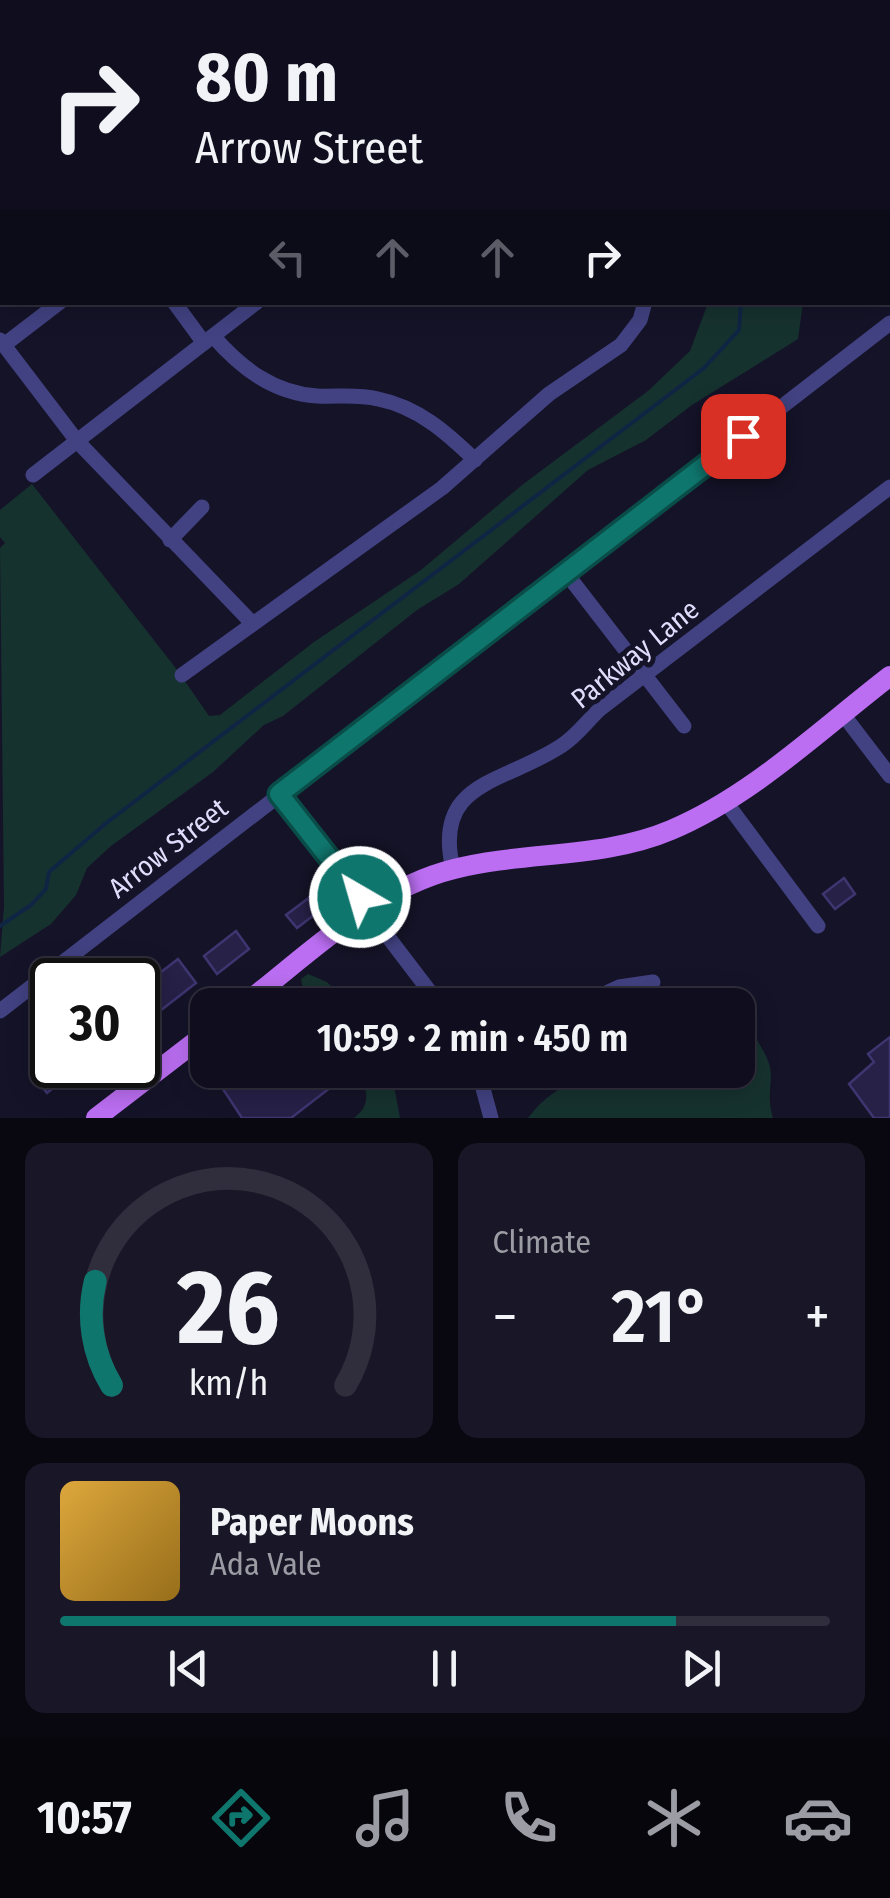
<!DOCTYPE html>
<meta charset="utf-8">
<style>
body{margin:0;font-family:"Fira Sans Condensed",sans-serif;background:#191727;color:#f1f3f6;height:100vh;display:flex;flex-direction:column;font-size:38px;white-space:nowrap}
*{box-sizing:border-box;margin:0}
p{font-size:32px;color:#9c9ca4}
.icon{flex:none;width:55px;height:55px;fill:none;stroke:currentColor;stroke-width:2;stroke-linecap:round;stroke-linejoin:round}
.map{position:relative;height:1118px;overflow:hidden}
.panel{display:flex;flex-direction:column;gap:25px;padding:25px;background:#090810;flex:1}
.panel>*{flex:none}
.banner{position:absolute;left:0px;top:0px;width:890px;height:305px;box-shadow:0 5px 25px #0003,0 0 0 2px #302e3c;background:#100e1e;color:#f1f3f6;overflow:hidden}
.speed{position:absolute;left:30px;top:958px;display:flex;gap:20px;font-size:50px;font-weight:700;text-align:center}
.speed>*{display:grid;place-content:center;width:130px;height:130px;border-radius:50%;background:#100e1e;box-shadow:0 5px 25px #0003,0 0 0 2px #302e3c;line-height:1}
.speed .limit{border:5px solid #111;border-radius:15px;background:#fff;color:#111}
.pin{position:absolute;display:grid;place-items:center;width:85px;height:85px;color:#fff;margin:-42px;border-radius:20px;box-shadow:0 5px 15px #0006}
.me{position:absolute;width:110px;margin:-55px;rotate:322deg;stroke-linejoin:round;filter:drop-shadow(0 0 8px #0008)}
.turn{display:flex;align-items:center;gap:35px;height:210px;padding:0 30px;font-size:45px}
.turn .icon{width:130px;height:130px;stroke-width:2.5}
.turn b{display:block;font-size:70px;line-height:85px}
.lanes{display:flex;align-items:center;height:95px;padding:0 30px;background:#0003;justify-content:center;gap:50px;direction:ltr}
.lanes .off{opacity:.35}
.big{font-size:75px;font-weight:600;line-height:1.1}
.panel .tile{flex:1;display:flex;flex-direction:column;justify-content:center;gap:15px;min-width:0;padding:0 35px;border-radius:20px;background:#191727}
.panel .dial{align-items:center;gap:0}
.dial svg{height:260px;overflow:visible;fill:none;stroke:#302e3c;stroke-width:7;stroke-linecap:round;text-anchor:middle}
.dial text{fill:#f1f3f6;stroke:none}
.song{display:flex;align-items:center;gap:30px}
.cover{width:120px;height:120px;border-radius:15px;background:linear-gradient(135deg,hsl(40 70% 55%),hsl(40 70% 35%))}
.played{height:10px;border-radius:5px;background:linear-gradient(90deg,#0f766e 80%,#302e3c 80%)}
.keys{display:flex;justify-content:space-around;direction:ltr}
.heat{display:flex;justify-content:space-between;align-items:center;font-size:55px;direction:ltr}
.panel .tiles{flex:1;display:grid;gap:25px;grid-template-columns:1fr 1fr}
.tile:last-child{grid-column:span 2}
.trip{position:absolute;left:190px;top:988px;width:565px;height:100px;border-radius:20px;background:#100e1e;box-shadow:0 5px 25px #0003,0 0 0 2px #302e3c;font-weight:600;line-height:100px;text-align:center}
.dock{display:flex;height:160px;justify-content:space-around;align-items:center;background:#06060c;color:#9c9ca4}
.dock .icon{width:70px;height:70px}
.dock .selected{color:#0f766e}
.dock b{font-size:45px;color:#f1f3f6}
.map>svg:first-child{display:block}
</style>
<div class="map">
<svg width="890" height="1118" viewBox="0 0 890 1118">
<rect width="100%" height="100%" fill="#151328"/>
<!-- green -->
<g fill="#16322f">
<path d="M708,303H803L798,339L692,405L646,440L588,470L459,584L417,610L283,716L264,725L213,772L111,846L87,868L76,895L51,924L0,957L4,907L0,548L5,543L0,537V510L32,484L178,671L209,716L220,715L314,642L421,570L522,485L648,391L690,351Z"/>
<path d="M308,974L327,982L350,1005H313L304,994L301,979Z"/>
<path d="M745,991L750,998C743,1038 771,1047 771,1077C770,1092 768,1102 773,1118H528C577,1052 664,1070 738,1070V1005H723Z"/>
<path d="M359,1070H391L400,1118H354C373,1104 366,1089 359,1070Z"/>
</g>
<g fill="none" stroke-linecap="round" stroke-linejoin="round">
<!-- stream -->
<g stroke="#102544" stroke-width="4">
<path d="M530,0L532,2"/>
<path d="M890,0V1"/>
<path d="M0,926L31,905L46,889L49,872L105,824L704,368L739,330L741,302"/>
</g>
</g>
<!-- building -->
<g fill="#272047" stroke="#3e3571" stroke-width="2.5">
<path d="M844,878L855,894L835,909L823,894Z"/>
<path d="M326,885L336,898L297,928L286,915Z"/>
<path d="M236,931L249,949L217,974L204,956Z"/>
<path d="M178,959L196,983L138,1028V999L144,995L139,989Z"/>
<path d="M890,1037V1118H874L849,1084L874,1062L868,1054Z"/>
<path d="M45,1065L63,1080L47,1093L32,1074Z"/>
<path d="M236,1070H324L335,1084L291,1118H242L219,1083Z"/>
</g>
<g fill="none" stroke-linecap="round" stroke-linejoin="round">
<!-- minor -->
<g stroke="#424283" stroke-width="15">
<path d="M431,0L432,2"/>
<path d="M670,0L672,2"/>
<path d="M25,2L29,0"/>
<path d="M253,2L256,0"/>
<path d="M647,2L650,0"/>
<path d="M0,22L2,20"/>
<path d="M0,73L2,76"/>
<path d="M888,165L890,163"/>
<path d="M0,197L2,195"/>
<path d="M888,261L890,259"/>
<path d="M888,280L890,284"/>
<path d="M174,302L204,343"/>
<path d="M213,336C241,368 273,393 317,396C337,397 358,394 378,399C418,407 447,433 475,460"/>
<path d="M0,340L77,441L252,623"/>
<path d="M4,345L60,302"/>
<path d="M33,475L257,302"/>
<path d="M170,540L202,507"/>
<path d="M566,573L684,726"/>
<path d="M182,675L442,488L549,394L621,345L640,320L645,302"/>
<path d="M842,713L890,776"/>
<path d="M279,794L440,1005"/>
<path d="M725,801L818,926"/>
<path d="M453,869C432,781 503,784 561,746C576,737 587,721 600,709L890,487"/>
<path d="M580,1005L619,987L653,982"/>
<path d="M0,1011L890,323"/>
<path d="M478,1070L491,1118"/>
</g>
<!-- major -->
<g stroke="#bb6ef2" stroke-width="20">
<path d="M243,1005C307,956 373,889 454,869C525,851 603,859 671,830C752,796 821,729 890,676"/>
<path d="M96,1118L208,1032"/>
</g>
</g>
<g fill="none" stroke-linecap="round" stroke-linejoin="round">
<defs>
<path id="route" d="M360,897L279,794L743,436"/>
</defs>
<!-- route casing -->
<use href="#route" stroke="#0a4d48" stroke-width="25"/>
<!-- route -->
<use href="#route" stroke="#0f766e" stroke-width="18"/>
</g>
<g text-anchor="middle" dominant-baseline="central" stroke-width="10" stroke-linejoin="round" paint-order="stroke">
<!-- street labels -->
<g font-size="28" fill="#dfddfc" stroke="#151328">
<text transform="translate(635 654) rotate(-39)">Parkway Lane</text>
<text transform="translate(168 848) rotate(-38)">Arrow Street</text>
</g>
</g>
</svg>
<div class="speed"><div class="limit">30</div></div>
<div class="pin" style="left:743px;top:436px;background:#d93025"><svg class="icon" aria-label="arrive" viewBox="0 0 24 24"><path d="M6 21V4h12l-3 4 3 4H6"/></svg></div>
<svg class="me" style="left:360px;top:897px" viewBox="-20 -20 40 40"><circle r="17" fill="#0f766e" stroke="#fff" stroke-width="3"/><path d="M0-11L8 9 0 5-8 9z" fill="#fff"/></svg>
<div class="trip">10:59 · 2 min · 450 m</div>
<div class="banner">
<div class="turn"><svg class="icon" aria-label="right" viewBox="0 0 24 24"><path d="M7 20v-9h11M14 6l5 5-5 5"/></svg><div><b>80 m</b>Arrow Street</div></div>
<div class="lanes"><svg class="icon off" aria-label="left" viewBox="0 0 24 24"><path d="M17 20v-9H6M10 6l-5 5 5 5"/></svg><svg class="icon off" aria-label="ahead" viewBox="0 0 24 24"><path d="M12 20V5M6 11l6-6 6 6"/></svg><svg class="icon off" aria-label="ahead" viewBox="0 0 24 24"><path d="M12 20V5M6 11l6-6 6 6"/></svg><svg class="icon" aria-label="right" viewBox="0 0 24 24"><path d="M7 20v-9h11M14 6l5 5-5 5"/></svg></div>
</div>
</div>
<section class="panel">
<div class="tiles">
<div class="tile dial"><svg viewBox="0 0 100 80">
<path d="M14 69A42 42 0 1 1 86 69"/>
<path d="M14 69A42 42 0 0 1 9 37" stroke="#0f766e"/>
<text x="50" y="56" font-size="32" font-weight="700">26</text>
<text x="50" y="72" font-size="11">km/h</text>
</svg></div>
<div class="tile"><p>Climate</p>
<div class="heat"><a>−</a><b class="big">21°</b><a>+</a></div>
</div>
<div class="tile">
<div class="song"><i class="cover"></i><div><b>Paper Moons</b><p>Ada Vale</p></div></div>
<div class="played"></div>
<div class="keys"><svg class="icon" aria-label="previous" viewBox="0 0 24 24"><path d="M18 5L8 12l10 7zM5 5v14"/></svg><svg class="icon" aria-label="pause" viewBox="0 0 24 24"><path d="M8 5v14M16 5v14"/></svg><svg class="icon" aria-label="next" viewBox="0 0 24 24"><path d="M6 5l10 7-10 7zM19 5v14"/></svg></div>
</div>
</div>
</section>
<nav class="dock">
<b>10:57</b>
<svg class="icon selected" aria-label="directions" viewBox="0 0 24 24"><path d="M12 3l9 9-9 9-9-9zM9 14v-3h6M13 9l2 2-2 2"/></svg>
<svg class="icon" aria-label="music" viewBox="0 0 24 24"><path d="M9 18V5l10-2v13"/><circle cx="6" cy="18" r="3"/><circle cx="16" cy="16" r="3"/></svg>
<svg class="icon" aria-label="phone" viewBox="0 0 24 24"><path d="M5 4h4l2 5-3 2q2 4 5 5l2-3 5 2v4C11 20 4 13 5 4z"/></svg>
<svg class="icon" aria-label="climate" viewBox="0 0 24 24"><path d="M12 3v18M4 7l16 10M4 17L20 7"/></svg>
<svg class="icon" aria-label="car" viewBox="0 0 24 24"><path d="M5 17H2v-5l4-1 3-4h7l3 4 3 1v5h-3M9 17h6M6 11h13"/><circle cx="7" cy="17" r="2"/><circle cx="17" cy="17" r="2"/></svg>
</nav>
